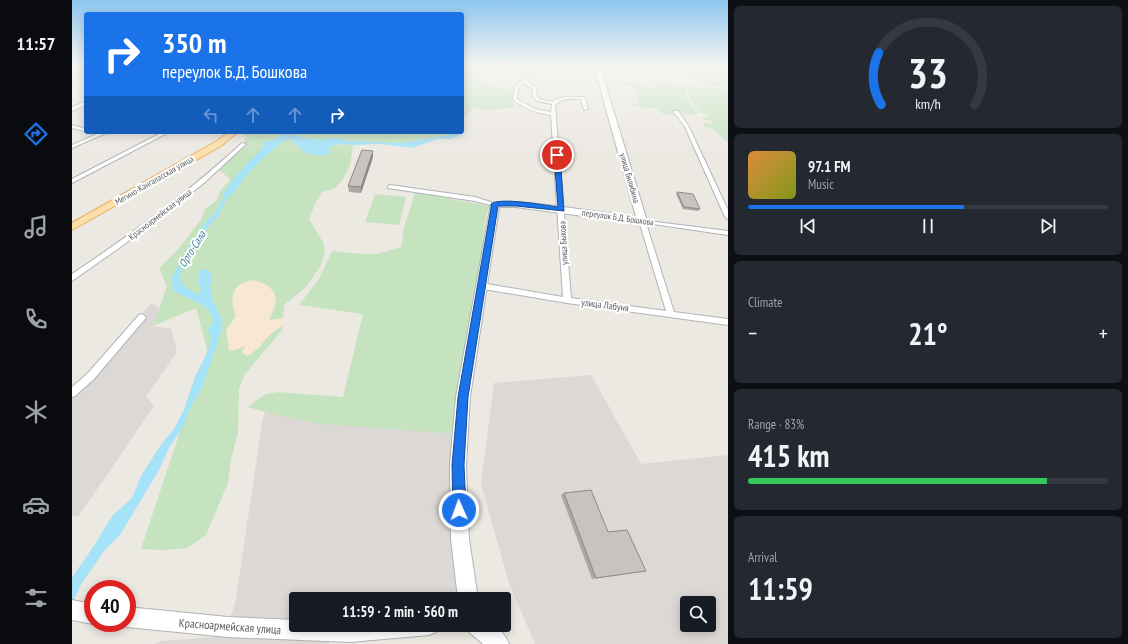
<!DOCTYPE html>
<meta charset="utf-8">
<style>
body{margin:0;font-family:"PT Sans Narrow",sans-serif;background:#242831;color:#f1f3f6;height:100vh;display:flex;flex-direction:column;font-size:15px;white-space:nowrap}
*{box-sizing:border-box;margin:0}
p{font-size:13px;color:#9ea1a6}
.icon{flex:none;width:22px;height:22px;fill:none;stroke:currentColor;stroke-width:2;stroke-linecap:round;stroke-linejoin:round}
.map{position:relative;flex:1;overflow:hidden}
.side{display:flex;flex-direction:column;gap:6px;padding:6px;background:#0d0f14;width:400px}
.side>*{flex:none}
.guide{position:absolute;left:12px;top:12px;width:380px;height:122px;border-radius:4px;box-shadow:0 2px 10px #0003;background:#1a73e8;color:#fff;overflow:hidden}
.controls{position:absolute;left:608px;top:596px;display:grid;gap:8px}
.controls a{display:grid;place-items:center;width:36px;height:36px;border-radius:4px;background:#171b24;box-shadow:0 2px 10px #0003;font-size:20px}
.speed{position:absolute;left:12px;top:580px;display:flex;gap:8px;font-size:20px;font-weight:700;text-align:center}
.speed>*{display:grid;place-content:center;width:52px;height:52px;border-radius:50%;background:#171b24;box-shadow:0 2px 10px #0003;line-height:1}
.speed .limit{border:6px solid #d22;background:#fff;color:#111}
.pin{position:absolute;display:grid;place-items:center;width:34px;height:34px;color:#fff;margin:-17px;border:2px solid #fff;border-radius:50%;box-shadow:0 1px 4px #0007}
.me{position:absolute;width:44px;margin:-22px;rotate:358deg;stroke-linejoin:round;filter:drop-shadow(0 0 3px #0008)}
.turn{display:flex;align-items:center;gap:14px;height:84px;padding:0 12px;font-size:18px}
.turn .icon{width:52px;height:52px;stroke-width:2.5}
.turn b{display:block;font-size:28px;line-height:34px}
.lanes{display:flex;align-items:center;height:38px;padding:0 12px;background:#0003;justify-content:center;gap:20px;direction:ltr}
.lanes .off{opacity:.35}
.big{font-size:30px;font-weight:700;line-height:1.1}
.side .widget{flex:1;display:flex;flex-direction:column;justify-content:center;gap:6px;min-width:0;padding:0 14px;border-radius:6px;background:#242831}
.side .dial{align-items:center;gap:0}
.dial svg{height:104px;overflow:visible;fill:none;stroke:#363941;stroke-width:7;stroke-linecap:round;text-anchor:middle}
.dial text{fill:#f1f3f6;stroke:none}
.song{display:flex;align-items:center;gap:12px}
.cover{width:48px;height:48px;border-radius:6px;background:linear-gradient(135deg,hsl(30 70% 55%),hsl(70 70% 35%))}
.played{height:4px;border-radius:2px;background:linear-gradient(90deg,#1a73e8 60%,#363941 60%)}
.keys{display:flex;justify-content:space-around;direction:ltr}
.heat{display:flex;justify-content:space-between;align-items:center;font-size:22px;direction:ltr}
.charge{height:6px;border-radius:3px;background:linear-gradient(90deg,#34c759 83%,#363941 0)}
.trip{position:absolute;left:217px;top:592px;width:222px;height:40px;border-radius:4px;background:#171b24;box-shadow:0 2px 10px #0003;font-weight:700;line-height:40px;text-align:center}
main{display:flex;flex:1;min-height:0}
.tab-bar{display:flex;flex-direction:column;width:72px;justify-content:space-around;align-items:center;background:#090b0e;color:#9ea1a6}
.tab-bar .icon{width:28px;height:28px}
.tab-bar .current{color:#1a73e8}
.tab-bar b{font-size:18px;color:#f1f3f6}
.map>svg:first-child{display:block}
</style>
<main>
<nav class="tab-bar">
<b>11:57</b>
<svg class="icon current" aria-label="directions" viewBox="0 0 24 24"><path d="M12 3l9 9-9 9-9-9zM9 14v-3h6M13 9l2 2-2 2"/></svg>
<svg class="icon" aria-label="music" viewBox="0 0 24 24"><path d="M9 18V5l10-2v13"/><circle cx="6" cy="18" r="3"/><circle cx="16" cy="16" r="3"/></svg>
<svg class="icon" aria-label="phone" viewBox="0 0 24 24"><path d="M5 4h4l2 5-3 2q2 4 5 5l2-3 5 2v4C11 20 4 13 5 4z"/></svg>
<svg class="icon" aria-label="climate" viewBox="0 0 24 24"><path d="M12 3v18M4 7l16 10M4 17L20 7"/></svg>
<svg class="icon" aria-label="car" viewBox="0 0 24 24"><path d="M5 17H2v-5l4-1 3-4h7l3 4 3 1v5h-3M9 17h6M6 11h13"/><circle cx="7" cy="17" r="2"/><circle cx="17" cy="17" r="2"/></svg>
<svg class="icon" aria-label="filters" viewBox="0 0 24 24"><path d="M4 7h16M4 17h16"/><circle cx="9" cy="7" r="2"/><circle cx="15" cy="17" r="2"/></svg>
</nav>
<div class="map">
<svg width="656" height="644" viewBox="0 0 656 644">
<rect width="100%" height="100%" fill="#ece8e2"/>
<!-- industrial -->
<g fill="#dbd8d5" fill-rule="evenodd">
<path d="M0,66H14V79L0,84Z"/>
<path d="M79,303L87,308L81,326L99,329L105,352L74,397L82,406L6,517L0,516V389L26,363Z"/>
<path d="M519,375L569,464L656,455V644H463L437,583L409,484L422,383ZM615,603H637V625H615Z"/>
<path d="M193,412L228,420L387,434L396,599H224V625H386L361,631L156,627L164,599L190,423Z"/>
<path d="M154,636L257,640V644H83L90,641Z"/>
</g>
<!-- green -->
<g fill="#c6e3c0">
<path d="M390,66H466L456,76L426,70L407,75L412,84L439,90L440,100L444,107L416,110L402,108L390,119Z"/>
<path d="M592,66H656V87L638,86L625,77Z"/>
<path d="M580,77L588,81V83L597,82L613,88L616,101L626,114L619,115L604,112L603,116C595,115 589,115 585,109L556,105V103L566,105L565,91L561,86L550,83L551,82L564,81L569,86L582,88L584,86Z"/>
<path d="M614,86L656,89V141L653,140L642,129L630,126L632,123L641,124L640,121L632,120L630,117H638L636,114L627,113L618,98Z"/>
<path d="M168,132H381L376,135L332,143L279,141L265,139L249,140L215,137L231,150L230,152L249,156L259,153L256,150C263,143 271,144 281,145L278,165L271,179L262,189L250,192L243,204L237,219L252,244L253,252L248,267L234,287L212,305L210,330L173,374L167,389L166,433L159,459L156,483L134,535L115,548L91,550L69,549L135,350L124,308L81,326L95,286L87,269L107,248L128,221L133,209L145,200L148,191L161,177L159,180L146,169L172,144L174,136Z"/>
<path d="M343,192L417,206L413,221L409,269L400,299L401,333L387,434L249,424L209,416L176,407L192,395L205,392L271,397L291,314L227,305L247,279L260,251L290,254H305L329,247L332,228Z"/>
<path d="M303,194L334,197L327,225L293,222Z"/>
</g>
<!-- sand -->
<path fill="#f8e8d2" d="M180,280C192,282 207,289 203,305C202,310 199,315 197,320L211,318L213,319C207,333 203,328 196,337C189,345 185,351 175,356L170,352L173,346L161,351L157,350L154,330L164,316C157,298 159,284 180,280Z"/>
<!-- water -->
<path fill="#a5e3f9" d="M390,125L393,130L391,134L379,139H365L341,148L308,144L281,145L267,144L260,146L256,150L260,153L249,156L230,152L231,150L216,137C206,137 196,143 193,152L166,178L148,211L147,215C136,225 106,264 108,279C109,287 121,291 127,295L129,290L126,283L127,272L132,269L137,271L140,277L138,286L140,299L149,318L150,329L131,386L118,408L112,425L97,448L87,470L48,535L32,551L10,583L0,603V577L3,573L24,543L40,516L60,498L69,476L88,446L102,429L113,407L123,377L137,349L139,338L136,330L142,320C136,302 116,300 102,291L99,283L101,276L121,239L127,233L133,223L144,211L156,188L174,165L192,147L189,143L194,140L197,142L212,136L249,140L261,138L279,141L332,143L376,135L381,132H390Z"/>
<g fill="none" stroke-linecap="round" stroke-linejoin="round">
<!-- river -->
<path fill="#a5e3f9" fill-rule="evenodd" d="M210,134L227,136L231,138L227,140L215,139C192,155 175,173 159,196H153L151,194C167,170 187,151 210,134Z"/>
<defs>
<g id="street">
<path d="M469,66H473L461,78L456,80L458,84L464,87L465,96L467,99L481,102C490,95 501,97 511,97L513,98L516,109L512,110L509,99C500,99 489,97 483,106L499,298L594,311L567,221L568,220L656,231V235L574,223L602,312L656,319V325L495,303L406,288L405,286L406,284L409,283L491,297L479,115C465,113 452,109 441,99L443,86L459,76ZM453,83L455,86L460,88L461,96L465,101L480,104L479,112L463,109L445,99L446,88Z"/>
<path d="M602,111H606L617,127L656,210V219L653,217L613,127L602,112Z"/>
<path d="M0,125L14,129V132H16L0,128Z"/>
<path d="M30,132H36L0,148V145Z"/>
<path d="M91,132H97L0,183V179Z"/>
<path d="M170,143L174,144L133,182L91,216L47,248L0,281V274C60,234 117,192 170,143Z"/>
<path d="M318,185L403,197L425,204L422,206L403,201L316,188V186Z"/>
<path d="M70,314L74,317L73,319L22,379L3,396L0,397V387L16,373L67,315Z"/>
</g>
<g id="secondary">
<path d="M522,66H528L575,221L570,224L444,207H427L398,397L394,465L397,539L406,599H386L379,539L378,465L384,397L418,209V204C426,195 545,215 564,217Z"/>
<path d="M14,101V105L0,111V107Z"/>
<path d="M0,600L21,604V623H23L21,624L0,620Z"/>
<path d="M55,607L156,617L224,620V625H367L364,632L357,635L278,642L156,637L55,627L48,623H55Z"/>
<path d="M394,625C414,625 428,622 437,644H411L397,632Z"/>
</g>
<path id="primary" d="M157,132H166L149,146L0,230V223L143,142Z"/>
</defs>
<!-- street casing -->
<use href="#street" stroke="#b0b4b7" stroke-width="2"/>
<!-- secondary casing -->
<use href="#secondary" stroke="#afb3b7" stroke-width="2"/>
<!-- primary casing -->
<use href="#primary" stroke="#e8aa5f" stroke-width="2"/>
<!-- street -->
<use href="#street" fill="#fff" fill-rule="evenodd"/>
<!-- secondary -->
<use href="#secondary" fill="#fff" fill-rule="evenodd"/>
<!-- primary -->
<use href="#primary" fill="#fadfaa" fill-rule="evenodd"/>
</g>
<!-- wall -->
<g fill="#aba8a4">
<path d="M301,151V157L289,193L277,192L276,186Z"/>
<path d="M605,192L628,209L626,211L611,209L604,194Z"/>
<path d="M492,493L536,532L574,571L520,579L489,495Z"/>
</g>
<!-- shaded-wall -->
<path fill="#8b8886" d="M301,151V157L289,193V187Z"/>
<!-- building -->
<g fill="#c7c3bf" stroke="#8b8886">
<path d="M290,150L301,151L289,187L276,186Z"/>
<path d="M605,192L621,194L628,209L612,207Z"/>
<path d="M519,490L536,532L555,530L574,571L524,578L492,493Z"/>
</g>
<!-- sky -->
<linearGradient id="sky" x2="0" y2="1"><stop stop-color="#8dc7ef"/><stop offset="0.42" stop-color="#f6f5f2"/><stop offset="1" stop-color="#f6f5f2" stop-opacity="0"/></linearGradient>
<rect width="656" height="156" fill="url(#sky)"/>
<!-- route -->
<path fill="#1a73e8" stroke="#114b97" d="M485,153L488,155L492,211L444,206H426L396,397L392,465L394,510L392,514L387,516L383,514L381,510L380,465L386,397L419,208V204C428,197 472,205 486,207L482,155Z"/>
<g text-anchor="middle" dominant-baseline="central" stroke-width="4" stroke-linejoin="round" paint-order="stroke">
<!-- far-street labels -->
<g font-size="9" fill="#5a5f62" stroke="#fff">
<text transform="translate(558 178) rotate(74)">улица Билибина</text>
<text transform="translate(82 180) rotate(-30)">Мегино-Кангаласская улица</text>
<text transform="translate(88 214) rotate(-38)">Красноармейская улица</text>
<text transform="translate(546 217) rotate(8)">переулок Б.Д. Бошкова</text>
<text transform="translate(491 243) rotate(-93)">улица Быкова</text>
</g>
<!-- street labels -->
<g font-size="10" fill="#5a5f62" stroke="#fff">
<text transform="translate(533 305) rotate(7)">улица Лабуня</text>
</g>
<!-- water labels -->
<g font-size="11" font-style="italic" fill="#3f7b99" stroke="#fff">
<text transform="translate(120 249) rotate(-58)">Орто-Сала</text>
</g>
<!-- near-street labels -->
<g font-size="12" fill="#5a5f62" stroke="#fff">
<text transform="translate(158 626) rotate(4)">Красноармейская улица</text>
</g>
</g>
</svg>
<div class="controls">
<a><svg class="icon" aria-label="search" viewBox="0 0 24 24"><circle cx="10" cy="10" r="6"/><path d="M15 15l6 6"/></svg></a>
</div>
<div class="speed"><div class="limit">40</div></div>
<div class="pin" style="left:485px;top:155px;background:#d93025"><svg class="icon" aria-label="arrive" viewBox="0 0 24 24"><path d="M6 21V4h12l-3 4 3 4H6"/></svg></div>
<svg class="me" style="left:387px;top:510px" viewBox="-20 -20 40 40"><circle r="17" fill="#1a73e8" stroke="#fff" stroke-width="3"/><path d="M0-11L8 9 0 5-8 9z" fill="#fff"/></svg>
<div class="trip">11:59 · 2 min · 560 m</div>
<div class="guide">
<div class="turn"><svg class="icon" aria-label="right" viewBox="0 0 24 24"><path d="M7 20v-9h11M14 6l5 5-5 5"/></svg><div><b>350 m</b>переулок Б.Д. Бошкова</div></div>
<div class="lanes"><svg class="icon off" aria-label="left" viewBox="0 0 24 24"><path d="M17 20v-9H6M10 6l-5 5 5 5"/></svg><svg class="icon off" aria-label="ahead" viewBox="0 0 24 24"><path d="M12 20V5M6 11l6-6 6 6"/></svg><svg class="icon off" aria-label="ahead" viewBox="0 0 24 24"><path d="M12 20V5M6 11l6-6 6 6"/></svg><svg class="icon" aria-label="right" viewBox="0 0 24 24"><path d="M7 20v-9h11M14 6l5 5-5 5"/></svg></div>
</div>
</div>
<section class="side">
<div class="widget dial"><svg viewBox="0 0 100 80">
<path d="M14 69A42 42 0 1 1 86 69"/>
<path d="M14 69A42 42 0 0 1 12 29" stroke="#1a73e8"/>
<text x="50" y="56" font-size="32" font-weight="700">33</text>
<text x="50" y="72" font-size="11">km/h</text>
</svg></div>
<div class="widget">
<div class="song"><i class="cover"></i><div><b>97.1 FM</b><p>Music</p></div></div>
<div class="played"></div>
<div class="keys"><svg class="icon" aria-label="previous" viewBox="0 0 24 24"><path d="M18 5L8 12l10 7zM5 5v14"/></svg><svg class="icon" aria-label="pause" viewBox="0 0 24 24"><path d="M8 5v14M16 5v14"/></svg><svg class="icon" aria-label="next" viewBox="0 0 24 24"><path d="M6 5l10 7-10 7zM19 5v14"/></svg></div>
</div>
<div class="widget"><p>Climate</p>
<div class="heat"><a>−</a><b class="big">21°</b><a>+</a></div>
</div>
<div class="widget"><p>Range · 83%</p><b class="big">415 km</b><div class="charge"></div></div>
<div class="widget"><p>Arrival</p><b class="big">11:59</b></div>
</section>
</main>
